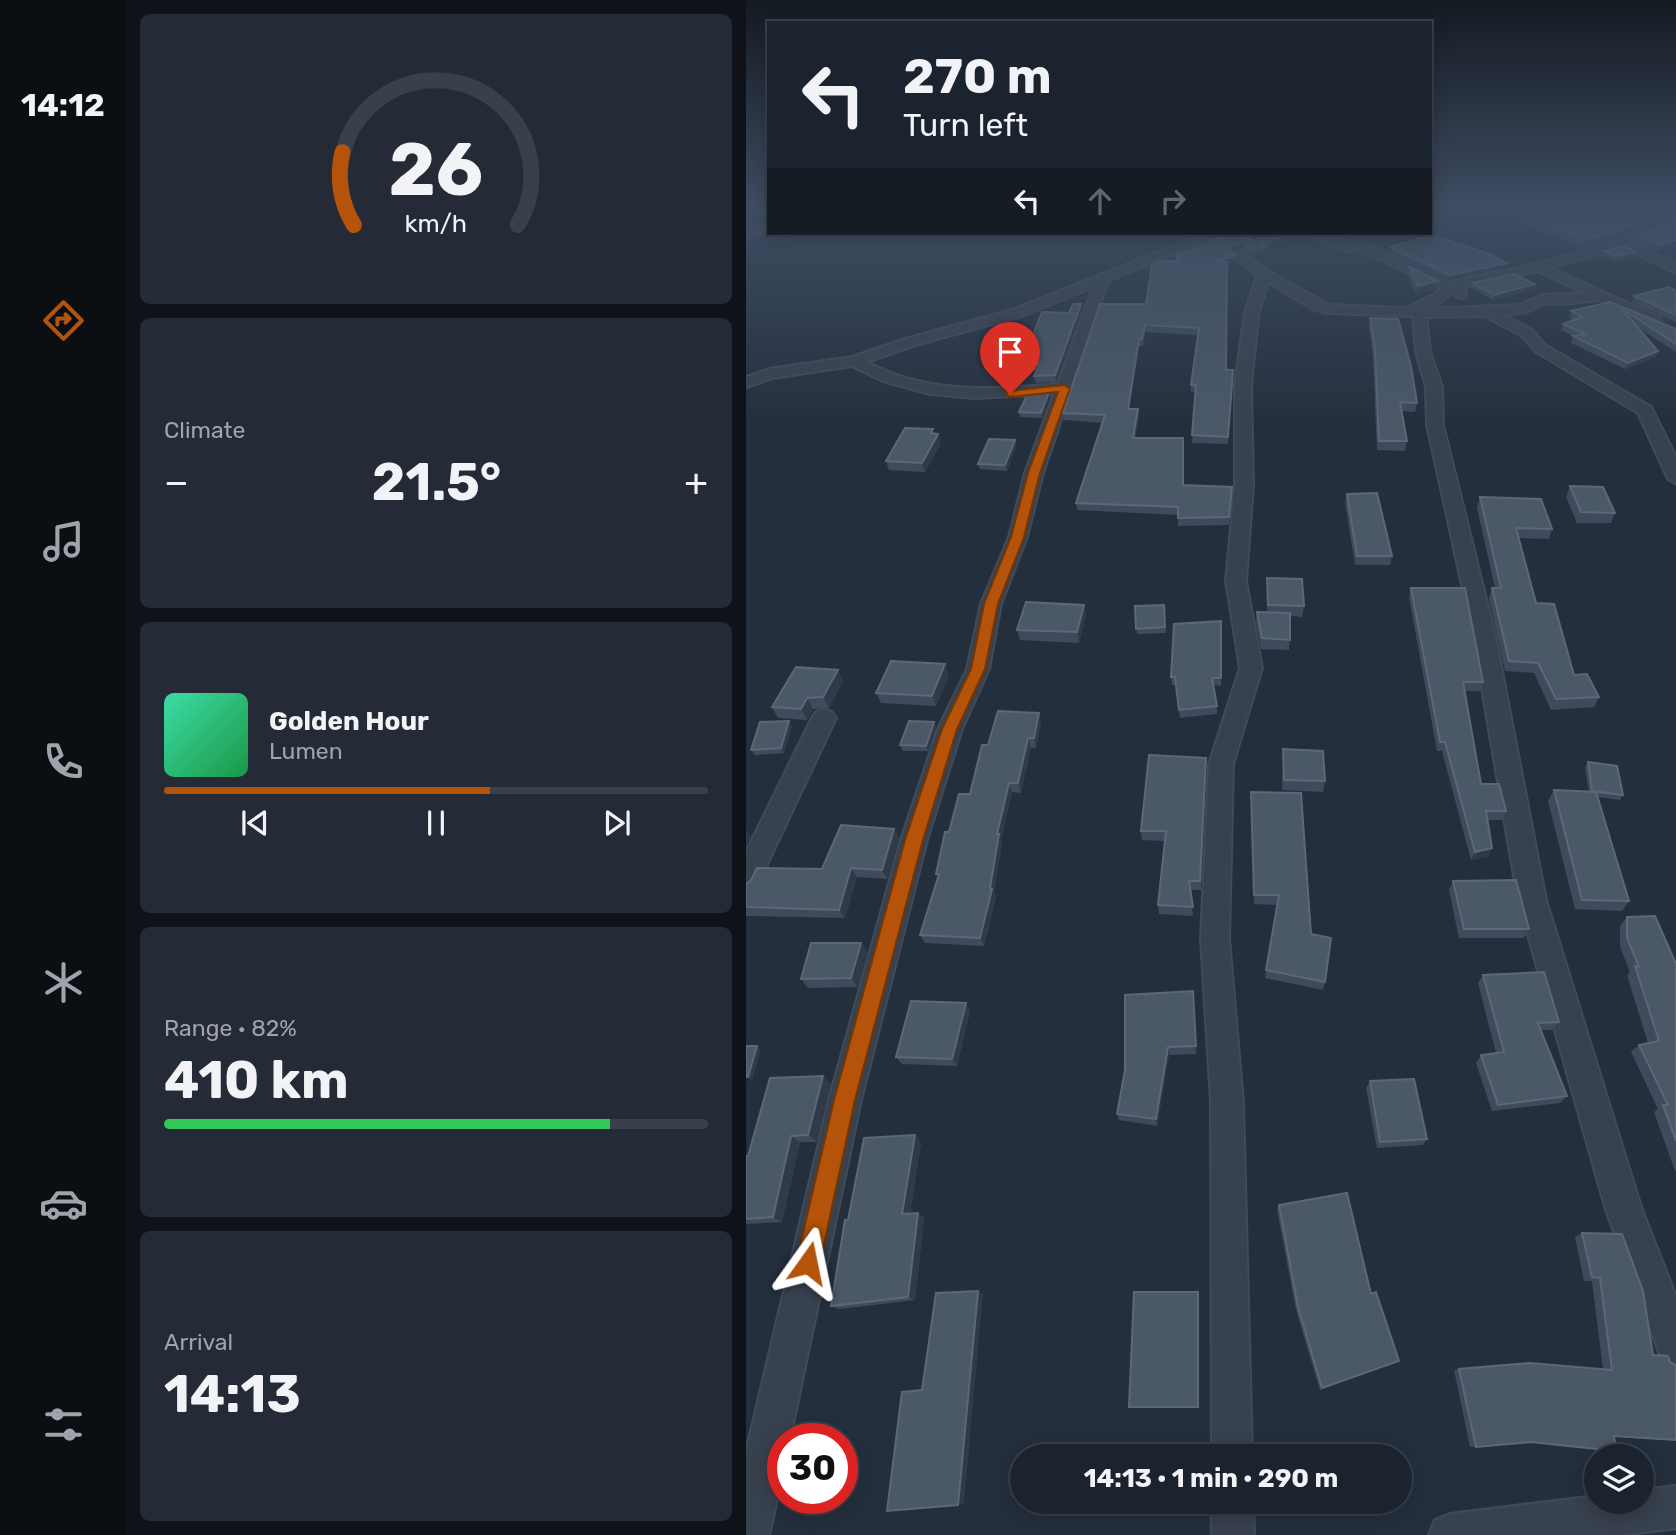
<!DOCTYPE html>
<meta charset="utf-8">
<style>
body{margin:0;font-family:Rubik,sans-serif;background:#242b36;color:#f1f3f6;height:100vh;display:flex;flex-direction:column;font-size:26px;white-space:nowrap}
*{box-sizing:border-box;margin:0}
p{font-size:23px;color:#a0a4aa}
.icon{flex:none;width:38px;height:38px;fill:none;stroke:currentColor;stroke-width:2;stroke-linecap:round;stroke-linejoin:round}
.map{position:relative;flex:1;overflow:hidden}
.drawer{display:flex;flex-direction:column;gap:14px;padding:14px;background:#0f1319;width:620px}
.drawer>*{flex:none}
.top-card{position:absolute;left:21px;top:21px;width:665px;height:214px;border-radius:0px;box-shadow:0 4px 18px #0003,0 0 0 2px #39404a;background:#1b232e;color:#f1f3f6;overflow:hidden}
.tools{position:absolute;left:838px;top:1444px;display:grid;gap:14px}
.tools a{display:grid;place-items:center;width:70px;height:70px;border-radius:50%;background:#1b232e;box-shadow:0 4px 18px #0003,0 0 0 2px #39404a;font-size:35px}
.speed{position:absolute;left:21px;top:1423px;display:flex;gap:14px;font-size:35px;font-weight:700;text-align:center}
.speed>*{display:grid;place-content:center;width:91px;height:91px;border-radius:50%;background:#1b232e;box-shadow:0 4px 18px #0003,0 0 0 2px #39404a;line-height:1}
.speed .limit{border:10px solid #d22;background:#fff;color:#111}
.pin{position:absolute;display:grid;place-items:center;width:60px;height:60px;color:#fff;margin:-72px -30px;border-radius:50% 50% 50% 0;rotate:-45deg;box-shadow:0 0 7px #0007}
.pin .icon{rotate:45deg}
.me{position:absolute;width:77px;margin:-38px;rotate:12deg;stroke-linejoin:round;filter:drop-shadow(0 0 5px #0008)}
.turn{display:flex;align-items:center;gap:24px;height:147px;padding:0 21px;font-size:32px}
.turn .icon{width:91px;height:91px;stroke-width:2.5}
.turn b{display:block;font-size:49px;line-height:60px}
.lanes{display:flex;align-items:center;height:66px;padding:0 21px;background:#0003;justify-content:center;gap:35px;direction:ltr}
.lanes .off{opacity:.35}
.big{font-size:52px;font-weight:700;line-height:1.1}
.drawer .widget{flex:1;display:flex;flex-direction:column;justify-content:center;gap:10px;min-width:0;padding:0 24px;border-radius:10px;background:#242b36}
.drawer .dial{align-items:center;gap:0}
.dial svg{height:182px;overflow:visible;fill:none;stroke:#39404a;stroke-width:7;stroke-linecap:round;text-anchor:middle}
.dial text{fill:#f1f3f6;stroke:none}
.song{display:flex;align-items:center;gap:21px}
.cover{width:84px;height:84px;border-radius:10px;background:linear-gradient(135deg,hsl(160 70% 55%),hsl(140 70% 35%))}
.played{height:7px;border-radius:4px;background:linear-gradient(90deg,#b45309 60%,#39404a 60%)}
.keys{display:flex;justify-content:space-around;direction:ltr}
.heat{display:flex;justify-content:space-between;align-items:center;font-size:38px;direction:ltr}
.charge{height:10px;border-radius:5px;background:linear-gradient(90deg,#34c759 82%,#39404a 0)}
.trip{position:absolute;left:264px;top:1444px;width:402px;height:70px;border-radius:35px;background:#1b232e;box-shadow:0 4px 18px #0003,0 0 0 2px #39404a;font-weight:700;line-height:70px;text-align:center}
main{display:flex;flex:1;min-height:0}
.dock{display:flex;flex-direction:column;width:126px;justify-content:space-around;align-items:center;background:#0b0e12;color:#a0a4aa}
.dock .icon{width:49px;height:49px}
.dock .current{color:#b45309}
.dock b{font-size:32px;color:#f1f3f6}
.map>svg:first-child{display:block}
</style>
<main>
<nav class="dock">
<b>14:12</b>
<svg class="icon current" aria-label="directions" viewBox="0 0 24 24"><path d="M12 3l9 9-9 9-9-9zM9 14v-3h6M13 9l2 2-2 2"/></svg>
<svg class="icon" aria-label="music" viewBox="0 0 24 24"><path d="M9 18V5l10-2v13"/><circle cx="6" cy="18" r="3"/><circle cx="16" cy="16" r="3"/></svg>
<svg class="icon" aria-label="phone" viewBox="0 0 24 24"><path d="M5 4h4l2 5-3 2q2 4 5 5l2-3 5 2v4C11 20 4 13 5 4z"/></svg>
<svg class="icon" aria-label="climate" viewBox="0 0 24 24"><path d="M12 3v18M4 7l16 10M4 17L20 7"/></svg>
<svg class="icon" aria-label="car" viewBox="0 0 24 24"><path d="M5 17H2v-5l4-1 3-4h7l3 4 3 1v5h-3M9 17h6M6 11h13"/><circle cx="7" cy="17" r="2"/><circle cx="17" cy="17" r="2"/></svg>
<svg class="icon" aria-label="filters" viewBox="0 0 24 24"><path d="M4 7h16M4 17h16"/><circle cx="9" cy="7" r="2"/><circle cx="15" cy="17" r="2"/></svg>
</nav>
<section class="drawer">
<div class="widget dial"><svg viewBox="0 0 100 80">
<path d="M14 69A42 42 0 1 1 86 69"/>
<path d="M14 69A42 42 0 0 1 9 37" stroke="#b45309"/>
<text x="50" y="56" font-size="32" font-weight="700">26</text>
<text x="50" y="72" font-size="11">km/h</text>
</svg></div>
<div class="widget"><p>Climate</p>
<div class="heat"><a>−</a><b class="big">21.5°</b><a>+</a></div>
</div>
<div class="widget">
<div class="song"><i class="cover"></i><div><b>Golden Hour</b><p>Lumen</p></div></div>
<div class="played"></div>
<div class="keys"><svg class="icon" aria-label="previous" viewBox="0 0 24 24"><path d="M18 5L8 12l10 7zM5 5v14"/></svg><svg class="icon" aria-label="pause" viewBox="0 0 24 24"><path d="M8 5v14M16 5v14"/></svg><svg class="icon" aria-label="next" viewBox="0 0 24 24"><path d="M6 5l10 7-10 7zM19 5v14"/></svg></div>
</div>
<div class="widget"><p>Range · 82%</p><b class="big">410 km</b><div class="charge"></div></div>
<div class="widget"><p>Arrival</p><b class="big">14:13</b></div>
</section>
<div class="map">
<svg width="931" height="1535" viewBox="0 0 931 1535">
<rect width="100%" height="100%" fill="#242f3e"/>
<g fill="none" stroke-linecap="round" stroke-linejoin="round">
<defs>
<g id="minor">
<path d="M931,217V224L912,228L887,244L931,264V273L876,248L804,268L915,318V324H905L852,300L818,304L799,303L781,312L757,315L786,330L799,345L905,407L931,459V484L922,479L892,413L789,351L776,336L739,316L680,317L684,352L696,387L697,425L749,635L800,900L896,1210L931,1299V1368L917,1363L860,1210L772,900L727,635L681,425L680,387L670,352L667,316L582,313L567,309L522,282L513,312L505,384L507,485L500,581L516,668L487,764L483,939L497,1102L506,1456H466L465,1102L455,939L463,764L494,668L480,581L489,485V384L499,312L511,275L485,255L495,252L522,271L583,305L661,308L687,295L695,288L613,250L602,251L568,239V233H576L603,243H619L703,282L790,264L873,241L895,231L904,223ZM791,271L839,293L797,295L773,305L680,309L697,301L704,293L715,298L720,297V291L713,288Z"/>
<path d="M23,225V232L0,237V229Z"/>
<path d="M460,233H476L362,281L297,473L281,537L255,604L243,669L216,729L181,840L115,1100L44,1438H37V1472L23,1535H0V1452L83,1100L155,840L192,729L221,669L235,604L263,537L279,473L308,394L229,398L184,394L137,381L106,366L26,378L0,387V377L23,369L106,357L159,339L266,310ZM347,287L312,384C247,390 180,394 121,362L169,345L276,316Z"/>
<path d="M78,709L86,712L90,718L10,888L0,892V852L66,718L70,712Z"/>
<path d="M931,1486V1528L876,1535H683L689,1520L704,1514L850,1496V1502H896V1490Z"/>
<path d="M465,1502H507L508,1535H466Z"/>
</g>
</defs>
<!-- minor casing -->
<use href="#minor" stroke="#414a57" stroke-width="4"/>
<!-- minor -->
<use href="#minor" fill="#38414e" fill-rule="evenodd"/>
</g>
<!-- wall -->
<g fill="#3f4b5c">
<path d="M773,215L903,220L894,229L872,239L837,248L772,222Z"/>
<path d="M930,219L911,252L892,244L895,236Z"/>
<path d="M485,233L514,244L510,233H555L519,248V252L506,256L497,250L486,252L489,262L481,264L480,370H487L482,444L446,443L449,392H445V385L452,335L399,332L397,346H393L383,409H392L393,417L389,438L437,485L486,494L483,525L432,526V515L331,510L330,503L357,423L318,420L317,413L400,304L412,264L430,261V256Z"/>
<path d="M644,247L761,263L760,268L703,279L643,251Z"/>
<path d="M859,251L890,252L889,257L870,261L857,256Z"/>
<path d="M663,267L692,281L690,289L670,294L662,275Z"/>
<path d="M727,283L789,284L788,289L747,300L726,288Z"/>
<path d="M930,291V322L886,302L888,296Z"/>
<path d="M864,302L930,329V352L890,326L912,351L909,357L879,369L825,343L827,336H828L815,330L817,324L827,320L823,318L825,311Z"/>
<path d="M336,310L310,382L290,383L288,376L291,371H286L285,364L289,355H283L282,348L323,313Z"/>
<path d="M624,318L671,403L669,412L655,411L661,441L659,451L631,450L627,357L623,326Z"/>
<path d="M303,392L304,397L296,418L274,417L273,412Z"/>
<path d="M269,440L270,445L261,471L234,469L232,464Z"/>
<path d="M195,443L179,472L143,470L140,461Z"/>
<path d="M824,486L869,513L865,523H831L820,497Z"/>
<path d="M601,494L646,556L644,565H609L599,502Z"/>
<path d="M734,497L806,529L803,539L773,538L790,603L828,675L853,697L848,707L805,710L788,673L759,671L743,598L746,588H749L731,508Z"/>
<path d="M521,578L558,606L556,617L544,616L543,650L515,649L510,622L511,612H521Z"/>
<path d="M665,588L737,682L734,691H719L735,784L760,811L756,820H741L742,857L725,860L696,751H691L663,597Z"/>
<path d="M418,605L420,633L391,634L389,606Z"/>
<path d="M340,615L333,643L274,640L271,630Z"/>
<path d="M475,621V686L468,685L471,706V714L434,718L429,685H426L425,677Z"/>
<path d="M203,675L190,706L135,703L130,693Z"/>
<path d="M97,681L83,708L67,709L61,720L32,718L26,707Z"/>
<path d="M293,713L295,722L290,748H285L275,793L266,792L255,839L256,843L248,892L250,897L238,946L179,943L174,935L192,878L190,874L203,832L224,794L242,745Z"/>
<path d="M188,722L190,727L182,751H157L154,745Z"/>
<path d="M46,726L38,753L9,755L5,750Z"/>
<path d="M537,749L579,781L577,792L536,790Z"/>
<path d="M842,762L877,795L874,800L852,797L883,901L876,911L829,909L802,801L808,790L843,792L839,767Z"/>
<path d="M460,768L455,890H444L447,916L413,914L412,905L419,841L396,840L395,831Z"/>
<path d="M505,792L565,934L579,982L577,990L519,978L532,905L508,904Z"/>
<path d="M148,829L153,838L141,879L111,877L99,918L0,916V884L76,869Z"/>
<path d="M707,881L783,929L778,938H713L703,890Z"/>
<path d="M881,917L930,964V1171H929L908,1112L912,1109L885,1052L893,1045L902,1043L881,975L884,972L874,947V926Z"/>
<path d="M121,952L112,987L62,988L55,979Z"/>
<path d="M737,975L813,1022L806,1030H795L821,1096L814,1103L746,1111L730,1063L735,1055L750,1053L732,983Z"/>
<path d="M447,991L450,1054L423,1055L411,1126L373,1120L371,1114Z"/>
<path d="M220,1003L224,1011L211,1066L156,1064L150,1057Z"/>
<path d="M624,1081L681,1139L677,1145L631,1148L620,1088Z"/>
<path d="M85,1083L71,1142H54L36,1222L0,1224V1156H2Z"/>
<path d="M175,1142L164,1214L178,1218L169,1300L94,1309L85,1306L102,1220Z"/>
<path d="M533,1205L625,1294L653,1361L574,1390L550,1310L531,1210Z"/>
<path d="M836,1233L907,1355L930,1365V1440L868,1437L870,1451L782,1442L724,1447L708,1370L713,1369H857L846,1281H838L829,1237Z"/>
<path d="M452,1292L453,1407H383Z"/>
</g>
<!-- shaded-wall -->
<g fill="#2f3b4b">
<path d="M930,209V215L903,220L894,229L872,239L837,248L840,240L906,213Z"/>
<path d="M544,233H555L519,248V252L506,256V250L516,244Z"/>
<path d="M930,240V247L911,252L914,244Z"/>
<path d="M497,243V250L484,252L483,249L484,246Z"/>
<path d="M890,252L889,257L870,261L872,256Z"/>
<path d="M489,255V262L469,268V262Z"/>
<path d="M761,263L760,268L703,279L704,275Z"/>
<path d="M691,281L690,289L670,294L672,286Z"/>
<path d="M789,284L788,289L747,300L748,295Z"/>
<path d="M335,304L336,310L310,382L309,375Z"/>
<path d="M393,339V346L382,416V409Z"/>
<path d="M912,351L909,357L879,369L882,363Z"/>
<path d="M303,392L304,397L296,418L295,413Z"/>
<path d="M392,409L393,417L387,446V438Z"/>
<path d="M192,434L195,443L179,472L176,463Z"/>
<path d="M269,440L270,445L261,471L259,465Z"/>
<path d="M338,605L340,615L333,643L331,632Z"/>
<path d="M199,664L203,675L190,706L186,696Z"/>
<path d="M92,670L97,681L83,708L77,697Z"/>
<path d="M61,698L67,709L61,720L55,709Z"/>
<path d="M293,713L295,722L290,748L288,738Z"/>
<path d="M43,721L46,726L38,753L35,748Z"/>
<path d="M188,722L190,727L182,751L180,746Z"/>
<path d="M282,738L285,748L275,793L272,783Z"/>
<path d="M263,783L266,792L255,839L256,843L248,892L250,897L238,946L234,938L244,888L251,834Z"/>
<path d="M148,829L153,838L141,879L136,870Z"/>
<path d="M0,830L5,836L0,846Z"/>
<path d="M746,848L742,857L725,860L729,852Z"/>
<path d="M105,868L111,877L99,918L93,910Z"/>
<path d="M115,943L121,952L112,987L105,978Z"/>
<path d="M220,1003L224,1011L211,1066L206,1059Z"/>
<path d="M11,1046L15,1050L6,1081L2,1077Z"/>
<path d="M422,1047L423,1055L411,1126L410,1119Z"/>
<path d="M77,1076L85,1083L71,1142L62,1135Z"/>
<path d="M169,1135L175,1142L163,1219L156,1214Z"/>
<path d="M45,1136L54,1142L36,1222L27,1217Z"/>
<path d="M172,1213L178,1218L169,1300L162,1297Z"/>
<path d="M232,1291L237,1294L218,1503L212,1505Z"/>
</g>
<!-- building -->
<g fill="#4b5868" stroke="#5c6777" stroke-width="2">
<path d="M789,209H929L906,213L896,221L875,231L840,240L773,215Z"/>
<path d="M930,219V240L914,244L895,236L916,223Z"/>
<path d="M485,233H490L519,246L506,250L497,243L484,246L483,249L489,255L469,262H481L480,370H487L482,437L446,435L450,385H445L453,328L399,325L396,339H393L382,409H392L387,438H437V485L486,487L483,517L432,518V507L330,503L359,415L317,413L354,304H400L406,264H412L413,261H432L430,256Z"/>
<path d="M512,233H544L516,244Z"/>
<path d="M685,235L743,254L761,263L704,275L644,247Z"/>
<path d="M877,246L890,252L872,256L859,251Z"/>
<path d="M663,267L692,281L672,286Z"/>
<path d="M768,274L789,284L748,295L727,283Z"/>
<path d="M923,287L930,291V315L888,296Z"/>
<path d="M864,302L930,329V344L875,308L912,351L882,363L827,336L839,334L817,324L836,317L825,311Z"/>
<path d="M327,304H335L309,375L288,376L294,364H285L293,349L282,348L296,312L323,313Z"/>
<path d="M624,318L652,319L665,366L671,403L654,402L661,441H633L629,348Z"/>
<path d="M303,392L295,413L273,412L282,393Z"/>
<path d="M159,428L187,429L185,433L192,434L176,463L140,461Z"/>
<path d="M243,439L269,440L259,465L232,464Z"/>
<path d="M824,486L857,487L869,513L835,512Z"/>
<path d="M631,493L646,556H611L601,494Z"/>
<path d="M734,497L795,499L806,529L770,528L790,603L808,604L828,675L841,674L853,697L810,699L792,663L763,661L746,588H755Z"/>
<path d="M521,578L556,579L558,606L522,605Z"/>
<path d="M665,588H719L737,682H717L735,784H753L760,811H740L746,848L729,852L699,742H694Z"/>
<path d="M280,602L338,605L331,632L271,630Z"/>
<path d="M418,605L419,627L390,629L389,606Z"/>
<path d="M511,612L544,613V640L516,638Z"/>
<path d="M475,621V678H466L471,706L433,710L429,677H425L428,624Z"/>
<path d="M145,661L199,664L186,696L130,693Z"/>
<path d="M50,667L92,670L77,697L61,698L55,709L26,707Z"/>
<path d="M252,711L293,713L288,738H282L272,783H263L251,834H253L244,888L246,889L234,938L174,935L193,874H190L199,832H203L213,794H224L236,745H242Z"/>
<path d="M43,721L35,748L5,750L14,722Z"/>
<path d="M163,721L188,722L180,746L154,745Z"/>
<path d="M537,749L577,751L579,781L538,780Z"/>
<path d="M403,755L460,758L454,881H443L447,907L412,905L420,831H395Z"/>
<path d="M842,762L871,766L877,795L846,791Z"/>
<path d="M808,790L850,792L883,901L836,900Z"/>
<path d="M505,792L555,793L565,934L585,938L579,982L520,970L533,895H508Z"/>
<path d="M95,825L148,829L136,870L105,868L93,910L0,907V884L5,880L11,868L76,869Z"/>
<path d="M770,880L783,929H718L707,881Z"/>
<path d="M909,916L930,964V1141L917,1105H922L893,1045L913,1041L889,966L893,967L881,938V917Z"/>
<path d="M65,943H115L105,978L55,979Z"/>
<path d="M798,972L813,1022L792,1023L821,1096L752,1105L735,1055L758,1052L737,975Z"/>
<path d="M447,991L450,1046L422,1047L410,1119L371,1114L379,1070V995Z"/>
<path d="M165,1001L220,1003L206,1059L150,1057Z"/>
<path d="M0,1046H11L2,1077H0Z"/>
<path d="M77,1076L62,1135L45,1136L27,1217L0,1219V1156H2L24,1078Z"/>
<path d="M668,1079L681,1139L634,1142L624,1081Z"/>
<path d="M169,1135L156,1214L172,1213L162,1297L85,1306L99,1220H102L118,1138Z"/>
<path d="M601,1193L625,1294L630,1292L653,1361L576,1388L552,1307L533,1205Z"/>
<path d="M836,1233L876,1234L897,1291L907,1355L922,1356L924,1362L930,1365V1440L868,1436L870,1451L785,1442L730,1447L713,1369L784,1363L866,1370L854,1278L846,1277Z"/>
<path d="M232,1291L212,1505L141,1511L156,1392L176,1390L190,1293Z"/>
<path d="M388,1292H452V1407H383Z"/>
</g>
<!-- sky -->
<linearGradient id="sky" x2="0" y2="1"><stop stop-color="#141a22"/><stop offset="0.49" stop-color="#3f4d63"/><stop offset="1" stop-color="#3f4d63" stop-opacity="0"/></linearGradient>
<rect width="931" height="424" fill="url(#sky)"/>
<!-- route -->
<path fill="#b45309" stroke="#753606" stroke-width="2" d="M318,385L324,388L294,473L278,537L252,604L239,669L211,729L177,840L109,1100L74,1263L71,1271L62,1275L54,1271L50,1263L88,1100L159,840L196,729L225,669L238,604L265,537L282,473L312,392L264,397L259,394L264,391Z"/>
</svg>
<div class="tools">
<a><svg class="icon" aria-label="layers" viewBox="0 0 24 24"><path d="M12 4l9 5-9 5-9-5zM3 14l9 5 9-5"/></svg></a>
</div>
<div class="speed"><div class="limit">30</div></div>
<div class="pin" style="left:264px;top:394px;background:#d93025"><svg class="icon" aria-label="arrive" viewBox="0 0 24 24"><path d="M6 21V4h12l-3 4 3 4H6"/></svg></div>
<svg class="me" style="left:62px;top:1263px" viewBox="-20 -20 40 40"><path d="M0-17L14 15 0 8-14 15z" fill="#b45309" stroke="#fff" stroke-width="4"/></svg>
<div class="trip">14:13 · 1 min · 290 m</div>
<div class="top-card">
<div class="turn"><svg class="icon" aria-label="left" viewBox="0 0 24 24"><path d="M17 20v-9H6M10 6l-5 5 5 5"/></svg><div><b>270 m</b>Turn left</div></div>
<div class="lanes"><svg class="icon" aria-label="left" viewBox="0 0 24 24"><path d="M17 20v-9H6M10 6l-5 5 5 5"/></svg><svg class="icon off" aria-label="ahead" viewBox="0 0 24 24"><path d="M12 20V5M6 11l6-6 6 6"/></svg><svg class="icon off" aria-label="right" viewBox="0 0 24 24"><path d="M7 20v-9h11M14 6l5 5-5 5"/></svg></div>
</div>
</div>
</main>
